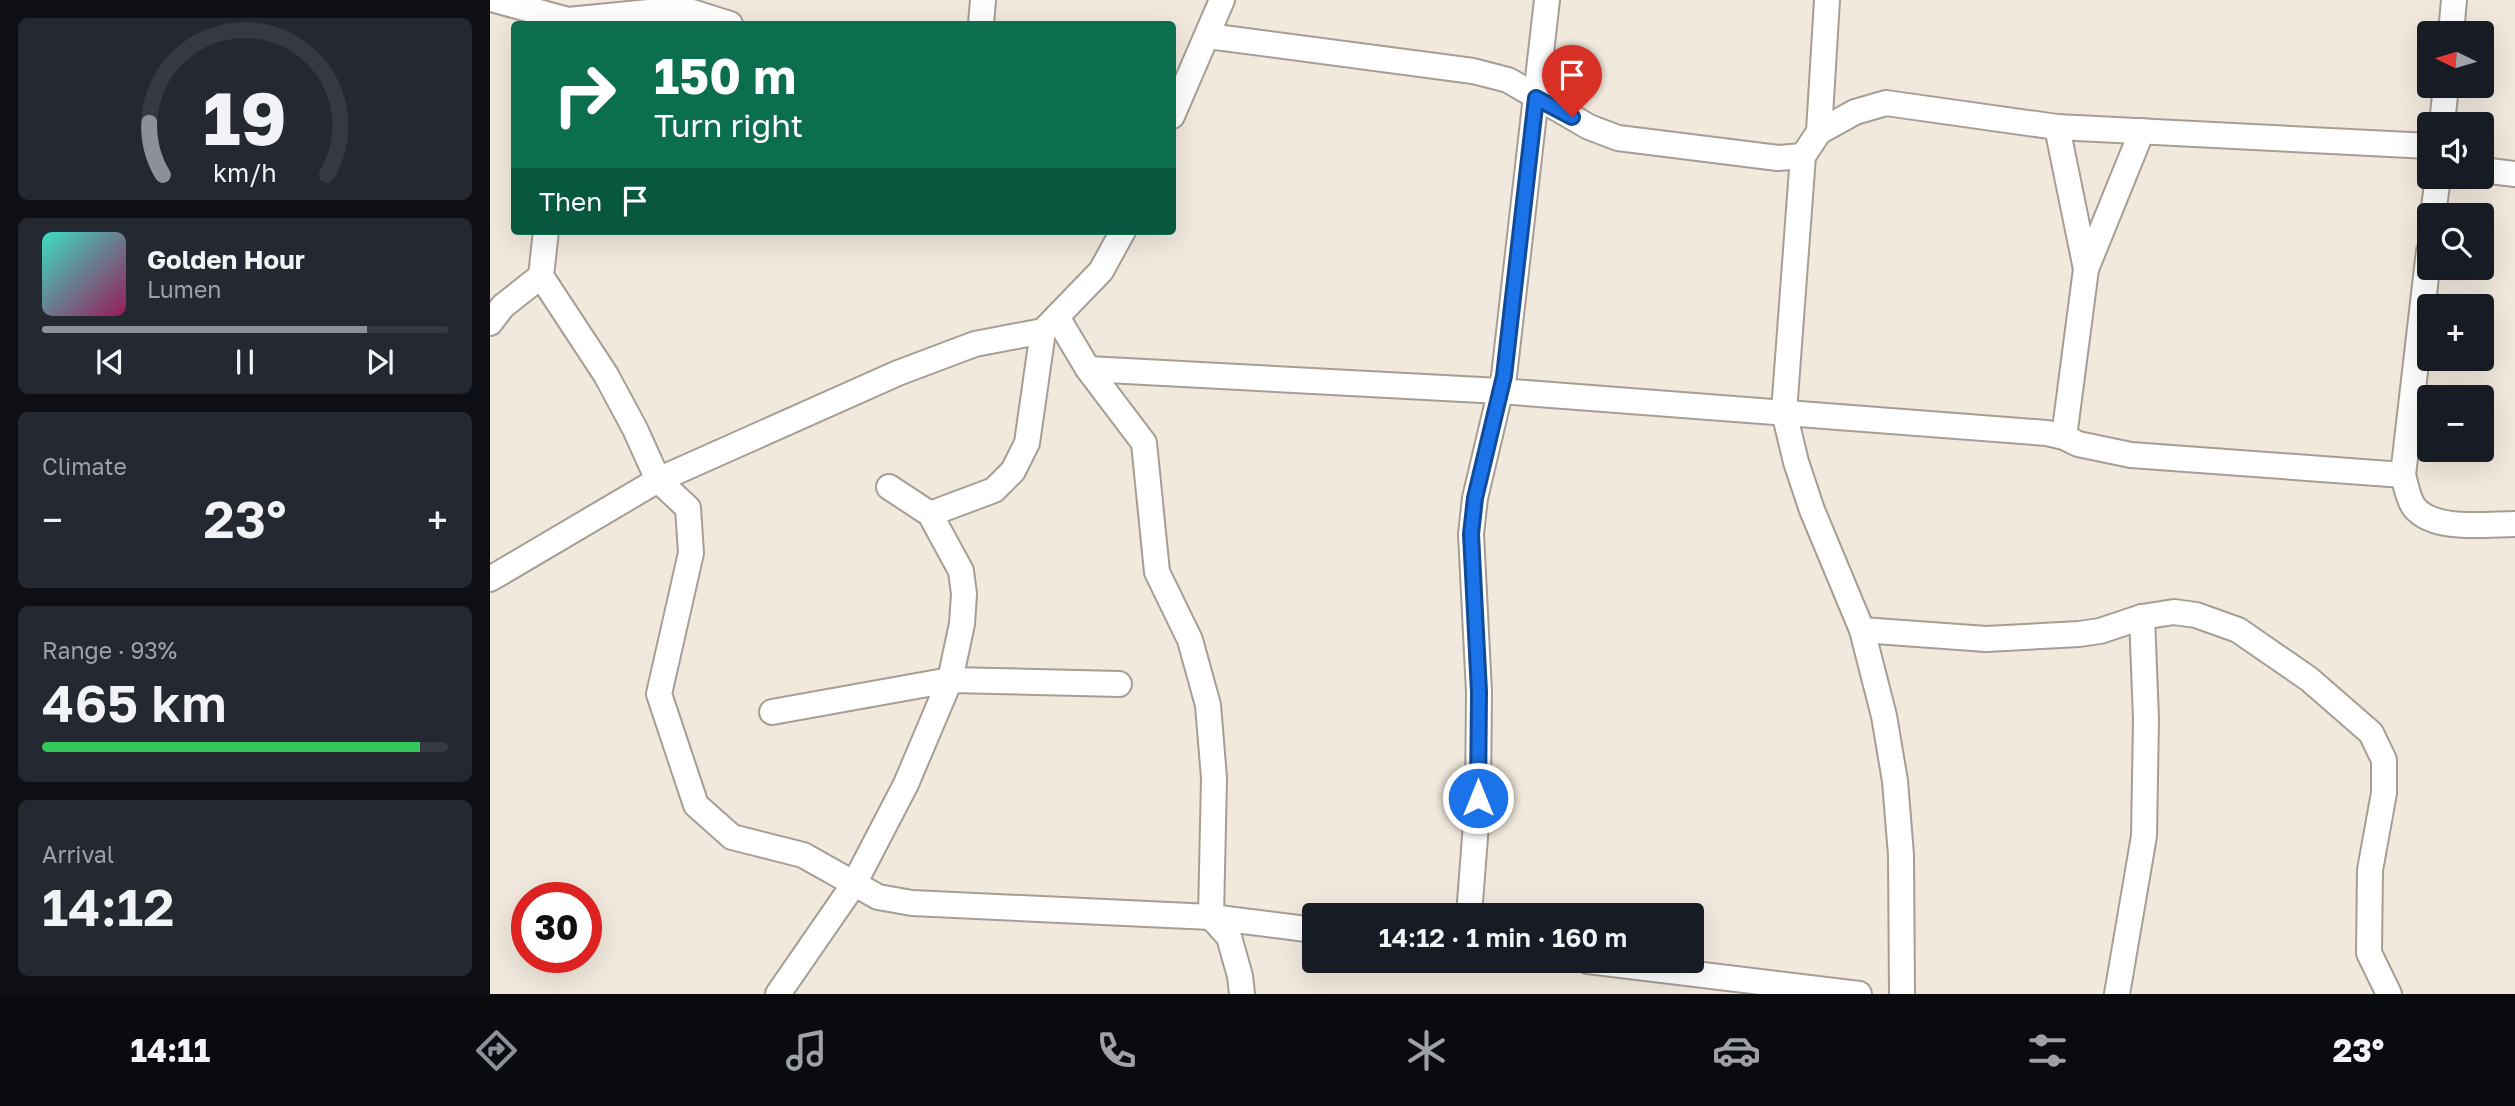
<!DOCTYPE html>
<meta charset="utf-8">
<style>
body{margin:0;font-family:"Golos Text",sans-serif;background:#242831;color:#f1f3f6;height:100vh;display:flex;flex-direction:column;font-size:26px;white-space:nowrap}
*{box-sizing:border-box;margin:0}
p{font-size:23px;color:#9ea1a6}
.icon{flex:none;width:38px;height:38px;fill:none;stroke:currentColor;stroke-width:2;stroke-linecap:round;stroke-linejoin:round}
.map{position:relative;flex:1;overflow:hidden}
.panel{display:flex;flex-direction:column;gap:18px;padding:18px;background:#0d0f14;width:490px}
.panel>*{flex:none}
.hud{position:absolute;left:21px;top:21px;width:665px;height:214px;border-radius:7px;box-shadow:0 7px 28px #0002;background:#0b6e4f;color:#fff;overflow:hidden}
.needle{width:46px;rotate:275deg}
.fabs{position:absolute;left:1927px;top:21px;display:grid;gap:14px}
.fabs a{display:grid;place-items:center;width:77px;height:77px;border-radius:7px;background:#171b24;box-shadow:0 7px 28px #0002;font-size:35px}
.speed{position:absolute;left:21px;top:882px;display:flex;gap:14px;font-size:35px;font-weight:700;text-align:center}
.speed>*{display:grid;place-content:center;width:91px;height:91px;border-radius:50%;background:#171b24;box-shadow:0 7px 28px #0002;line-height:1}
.speed .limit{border:10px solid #d22;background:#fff;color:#111}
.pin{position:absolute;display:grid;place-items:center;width:60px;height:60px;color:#fff;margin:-72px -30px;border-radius:50% 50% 50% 0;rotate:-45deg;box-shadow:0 0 7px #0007}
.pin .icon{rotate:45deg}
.me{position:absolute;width:77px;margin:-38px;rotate:0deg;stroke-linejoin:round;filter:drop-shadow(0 0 5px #0008)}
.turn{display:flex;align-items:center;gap:24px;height:147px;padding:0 28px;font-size:32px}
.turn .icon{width:91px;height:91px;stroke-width:2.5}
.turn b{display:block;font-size:49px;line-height:60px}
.then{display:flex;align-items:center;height:66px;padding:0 28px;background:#0003;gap:14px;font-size:26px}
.big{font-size:52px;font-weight:600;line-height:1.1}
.panel .tile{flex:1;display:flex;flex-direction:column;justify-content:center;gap:10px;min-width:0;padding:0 24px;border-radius:10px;background:#242831}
.panel .dial{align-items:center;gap:0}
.dial svg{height:182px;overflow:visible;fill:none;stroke:#363941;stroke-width:7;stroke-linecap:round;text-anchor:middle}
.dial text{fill:#f1f3f6;stroke:none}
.song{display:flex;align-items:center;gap:21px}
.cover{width:84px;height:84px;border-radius:10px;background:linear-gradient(135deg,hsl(170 70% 55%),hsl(330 70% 35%))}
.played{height:7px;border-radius:4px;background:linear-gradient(90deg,#8c9099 80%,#363941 80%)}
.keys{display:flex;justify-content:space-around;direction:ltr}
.heat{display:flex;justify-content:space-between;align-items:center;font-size:38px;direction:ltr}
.charge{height:10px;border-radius:5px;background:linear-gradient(90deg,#34c759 93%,#363941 0)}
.trip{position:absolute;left:812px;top:903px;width:402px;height:70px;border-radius:7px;background:#171b24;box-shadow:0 7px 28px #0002;font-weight:600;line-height:70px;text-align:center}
.tabs{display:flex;height:112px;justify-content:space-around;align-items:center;background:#090b0e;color:#9ea1a6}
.tabs .icon{width:49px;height:49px}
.tabs .on{color:#8c9099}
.tabs b{font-size:32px;color:#f1f3f6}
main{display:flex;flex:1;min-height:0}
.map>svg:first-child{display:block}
</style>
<main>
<section class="panel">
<div class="tile dial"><svg viewBox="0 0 100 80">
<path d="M14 69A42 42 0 1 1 86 69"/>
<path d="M14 69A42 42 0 0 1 8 46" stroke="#8c9099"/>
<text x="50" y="56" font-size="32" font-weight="700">19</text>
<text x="50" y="72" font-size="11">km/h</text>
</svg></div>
<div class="tile">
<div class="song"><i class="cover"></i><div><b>Golden Hour</b><p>Lumen</p></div></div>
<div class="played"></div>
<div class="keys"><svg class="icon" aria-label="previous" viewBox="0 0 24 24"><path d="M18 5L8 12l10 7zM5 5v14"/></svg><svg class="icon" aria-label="pause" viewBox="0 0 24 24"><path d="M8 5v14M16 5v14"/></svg><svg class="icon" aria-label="next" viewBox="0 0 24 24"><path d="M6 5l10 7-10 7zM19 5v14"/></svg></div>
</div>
<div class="tile"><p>Climate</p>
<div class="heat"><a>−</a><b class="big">23°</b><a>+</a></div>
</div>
<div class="tile"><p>Range · 93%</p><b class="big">465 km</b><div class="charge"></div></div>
<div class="tile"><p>Arrival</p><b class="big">14:12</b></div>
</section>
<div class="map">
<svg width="2025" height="994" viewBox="0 0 2025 994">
<rect width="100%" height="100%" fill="#f1e9dd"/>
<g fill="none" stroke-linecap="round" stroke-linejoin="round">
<defs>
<g id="street">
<path d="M5,0L78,20L179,10L202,12L240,24"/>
<path d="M1337,0L1329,132L1313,156L1294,412L1306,462L1322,510L1372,630L1394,716L1405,781L1411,855L1412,994"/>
<path d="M491,24L493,0"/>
<path d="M1961,33L1964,0"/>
<path d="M718,36L983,71L1018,80L1099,127L1128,138L1288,158L1313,156"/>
<path d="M682,116L732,0"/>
<path d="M1952,124L1956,86"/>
<path d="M1567,127L1596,269L1574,437"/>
<path d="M1329,132L1365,112L1396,103L1567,127L1939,146"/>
<path d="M1992,170L2025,174"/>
<path d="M1943,215L1948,177"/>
<path d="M56,231L51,276L116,375L145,429L168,480L198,508L201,553L169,694L206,805L242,837L313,855L388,897L422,903L721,917L824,930"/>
<path d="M1939,251L1913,475C1916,485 1918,499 1924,507C1944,532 1996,524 2025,524"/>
<path d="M1596,269L1652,131"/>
<path d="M567,317L598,369L654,443L667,572L700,640L718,705L724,778L721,917L739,937L750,976L752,994"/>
<path d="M0,323L13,306L51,276"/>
<path d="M598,369L1010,391L1557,433L1574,437L1588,444L1641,455L1913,475"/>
<path d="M440,514L504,490L523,471L537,443L553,331"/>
<path d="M0,579L168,480L408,373L485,344L553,331L611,271L633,231"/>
<path d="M1372,630L1496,639L1589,634L1610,631L1652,617L1684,612L1706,615L1748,630L1819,679L1881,733L1894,760V793L1880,870L1879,953L1899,994"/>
<path d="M282,712L460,680L629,684"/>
<path d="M979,915L988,798L989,692L981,534L985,498L1014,376L1057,0"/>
<path d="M1098,961L1369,994"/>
<path d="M288,994L364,884L416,784L460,680L472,624L474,594L471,571L440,514L399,487"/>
<path d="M1627,994L1654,836L1656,719L1652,617"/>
</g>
</defs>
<!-- street casing -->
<use href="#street" stroke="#a69e93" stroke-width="28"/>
<!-- street -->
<use href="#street" stroke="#fff" stroke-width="24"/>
</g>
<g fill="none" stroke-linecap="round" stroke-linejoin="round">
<defs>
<path id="route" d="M988,798L989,692L981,534L985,498L1014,376L1046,98L1082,117"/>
</defs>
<!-- route casing -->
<use href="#route" stroke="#114b97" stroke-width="18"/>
<!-- route -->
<use href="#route" stroke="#1a73e8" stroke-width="12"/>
</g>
</svg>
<div class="fabs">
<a><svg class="needle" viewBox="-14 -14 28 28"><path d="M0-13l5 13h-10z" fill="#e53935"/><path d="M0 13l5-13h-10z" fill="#9ea1a6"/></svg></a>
<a><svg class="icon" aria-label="sound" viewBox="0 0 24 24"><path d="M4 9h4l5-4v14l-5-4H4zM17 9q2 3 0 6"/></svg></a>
<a><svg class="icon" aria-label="search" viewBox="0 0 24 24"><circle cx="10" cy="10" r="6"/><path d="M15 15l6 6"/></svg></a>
<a>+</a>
<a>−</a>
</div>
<div class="speed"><div class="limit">30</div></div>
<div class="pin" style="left:1082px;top:117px;background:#d93025"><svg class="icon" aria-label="arrive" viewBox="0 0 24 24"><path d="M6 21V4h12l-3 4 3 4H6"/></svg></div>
<svg class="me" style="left:988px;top:798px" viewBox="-20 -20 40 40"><circle r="17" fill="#1a73e8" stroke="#fff" stroke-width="3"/><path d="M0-11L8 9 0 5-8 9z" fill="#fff"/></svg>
<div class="trip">14:12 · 1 min · 160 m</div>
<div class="hud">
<div class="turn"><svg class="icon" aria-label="right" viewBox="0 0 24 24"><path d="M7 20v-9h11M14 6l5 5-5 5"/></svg><div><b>150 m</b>Turn right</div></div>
<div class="then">Then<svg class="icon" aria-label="arrive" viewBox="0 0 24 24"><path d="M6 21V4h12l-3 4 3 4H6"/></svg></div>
</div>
</div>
</main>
<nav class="tabs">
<b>14:11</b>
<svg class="icon on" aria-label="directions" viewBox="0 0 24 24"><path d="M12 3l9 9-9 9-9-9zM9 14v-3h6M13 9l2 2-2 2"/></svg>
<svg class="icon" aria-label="music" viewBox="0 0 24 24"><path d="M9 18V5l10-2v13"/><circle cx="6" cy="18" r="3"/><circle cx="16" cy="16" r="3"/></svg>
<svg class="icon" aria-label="phone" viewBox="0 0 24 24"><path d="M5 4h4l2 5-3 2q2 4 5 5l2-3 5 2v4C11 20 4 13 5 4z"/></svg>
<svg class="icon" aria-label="climate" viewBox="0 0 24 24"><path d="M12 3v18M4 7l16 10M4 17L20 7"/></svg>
<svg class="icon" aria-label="car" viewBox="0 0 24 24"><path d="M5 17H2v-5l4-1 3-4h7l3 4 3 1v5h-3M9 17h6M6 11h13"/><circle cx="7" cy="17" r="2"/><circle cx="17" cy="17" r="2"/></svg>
<svg class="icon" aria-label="filters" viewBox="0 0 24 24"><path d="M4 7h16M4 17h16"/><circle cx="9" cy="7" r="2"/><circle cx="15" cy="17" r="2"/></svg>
<b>23°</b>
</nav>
